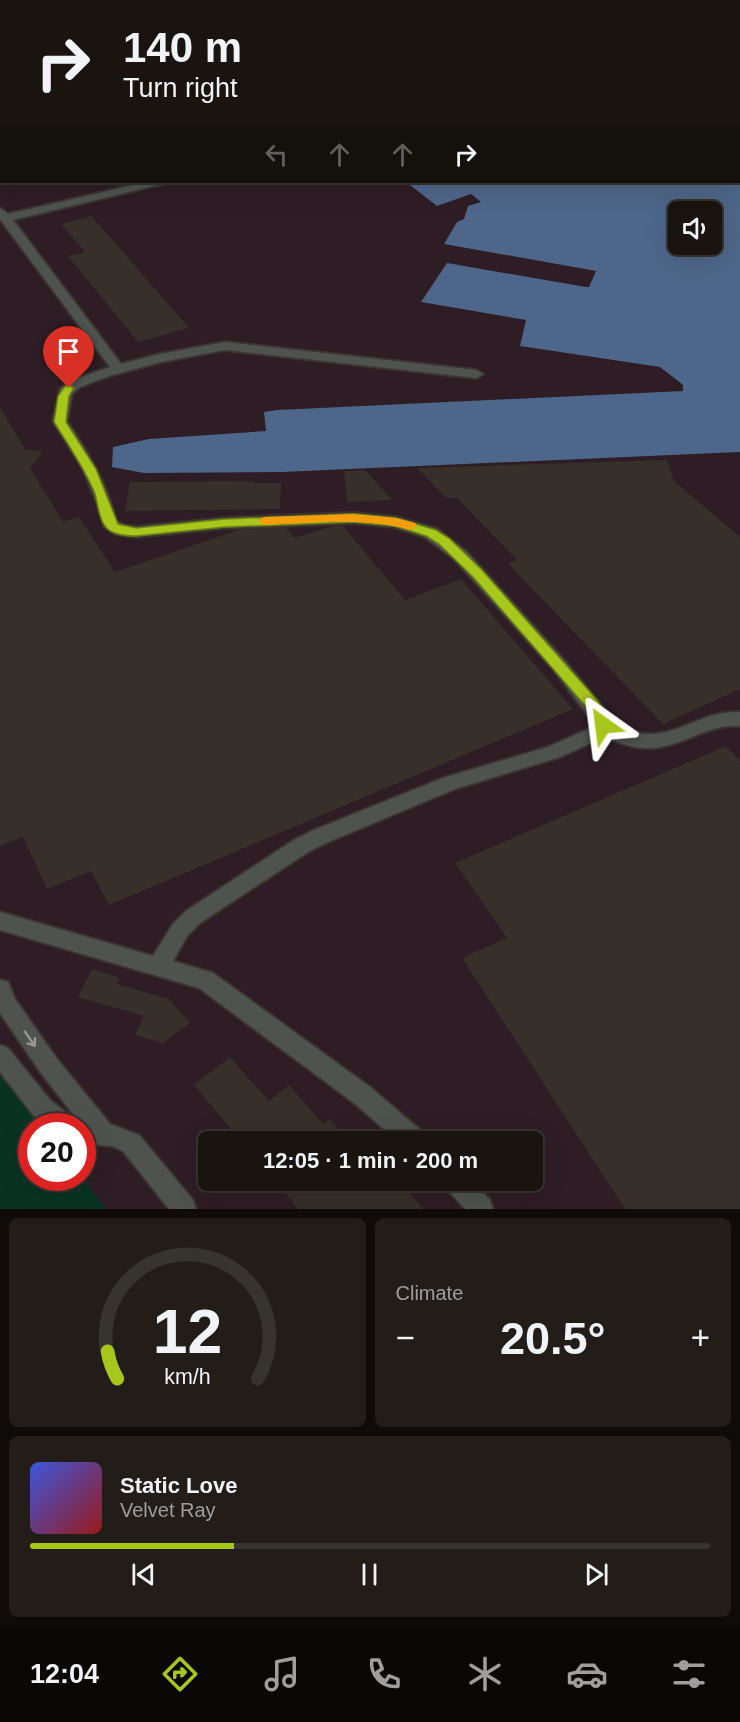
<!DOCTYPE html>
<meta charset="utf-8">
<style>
body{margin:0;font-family:Helvetica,sans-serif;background:#221d18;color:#f1f3f6;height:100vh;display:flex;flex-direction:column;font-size:22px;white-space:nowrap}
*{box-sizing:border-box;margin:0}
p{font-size:20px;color:#9f9e9e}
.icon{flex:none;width:33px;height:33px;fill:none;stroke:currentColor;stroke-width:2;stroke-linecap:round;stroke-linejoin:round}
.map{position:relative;height:1209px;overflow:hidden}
.side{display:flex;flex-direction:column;gap:9px;padding:9px;background:#0e0b08;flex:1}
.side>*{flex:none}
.guide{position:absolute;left:0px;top:0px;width:741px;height:183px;box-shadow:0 6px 24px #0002,0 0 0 2px #37332f;background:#19140f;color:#f1f3f6;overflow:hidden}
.tools{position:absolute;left:668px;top:201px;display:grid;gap:12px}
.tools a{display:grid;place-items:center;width:54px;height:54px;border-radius:9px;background:#19140f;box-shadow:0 6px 24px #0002,0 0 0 2px #37332f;font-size:30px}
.speed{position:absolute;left:18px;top:1113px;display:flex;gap:12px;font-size:30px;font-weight:700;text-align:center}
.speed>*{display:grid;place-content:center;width:78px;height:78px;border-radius:50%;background:#19140f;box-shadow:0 6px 24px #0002,0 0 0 2px #37332f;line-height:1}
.speed .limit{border:9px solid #d22;background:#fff;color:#111}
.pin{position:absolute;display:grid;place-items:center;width:51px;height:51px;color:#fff;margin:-62px -26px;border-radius:50% 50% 50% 0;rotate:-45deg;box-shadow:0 0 6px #0007}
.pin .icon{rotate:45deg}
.me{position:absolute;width:66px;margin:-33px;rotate:329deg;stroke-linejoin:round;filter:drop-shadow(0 0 4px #0008)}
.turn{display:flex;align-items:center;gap:21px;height:126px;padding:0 24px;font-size:27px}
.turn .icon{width:78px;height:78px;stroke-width:2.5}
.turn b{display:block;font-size:42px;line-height:51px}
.lanes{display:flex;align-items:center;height:57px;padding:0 24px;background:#0003;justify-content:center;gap:30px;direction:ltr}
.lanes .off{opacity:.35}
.big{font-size:45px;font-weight:700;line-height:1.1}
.side .tile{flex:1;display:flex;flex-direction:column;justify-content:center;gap:9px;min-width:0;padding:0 21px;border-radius:9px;background:#221d18}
.side .dial{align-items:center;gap:0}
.dial svg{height:156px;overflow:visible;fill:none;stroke:#37332f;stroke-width:7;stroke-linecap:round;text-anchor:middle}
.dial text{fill:#f1f3f6;stroke:none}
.song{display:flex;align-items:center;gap:18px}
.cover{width:72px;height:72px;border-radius:9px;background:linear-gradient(135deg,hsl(230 70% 55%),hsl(0 70% 35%))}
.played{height:6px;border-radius:3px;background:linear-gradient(90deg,#a8c71c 30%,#37332f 30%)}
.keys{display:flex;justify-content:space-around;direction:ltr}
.heat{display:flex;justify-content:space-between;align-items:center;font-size:33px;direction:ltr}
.side .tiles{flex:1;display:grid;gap:9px;grid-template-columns:1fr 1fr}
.tile:last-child{grid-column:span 2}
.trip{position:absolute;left:198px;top:1131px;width:345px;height:60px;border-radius:9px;background:#19140f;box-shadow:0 6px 24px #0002,0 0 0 2px #37332f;font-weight:700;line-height:60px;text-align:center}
.tab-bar{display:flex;height:96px;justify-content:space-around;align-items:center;background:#0a0806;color:#9f9e9e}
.tab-bar .icon{width:42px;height:42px}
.tab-bar .active{color:#a8c71c}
.tab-bar b{font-size:27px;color:#f1f3f6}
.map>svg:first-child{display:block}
</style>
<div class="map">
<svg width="740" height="1209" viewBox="0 0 740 1209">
<rect width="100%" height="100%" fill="#211a14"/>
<!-- industrial -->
<path fill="#2e1d24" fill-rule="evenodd" d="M0,0H194L2,2V182H406L437,206L471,194L481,202L469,207L464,220L457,222L444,244L594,270L596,271L589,287L421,302L527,320L520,346L660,367L684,387L683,391L678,392L277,410L264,412L266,431L149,439L112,467L144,473L282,472L740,452V1209H101L77,1178H82V1126H37L0,1079ZM208,1142H532V1180H208Z"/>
<!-- green -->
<path fill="#083323" d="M0,1072L42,1126H32V1178H82L106,1209H0Z"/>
<!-- water -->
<g fill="#4e6689" fill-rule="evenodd">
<path d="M194,0H696L699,1H193Z"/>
<path d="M740,21V452L282,472L144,473L112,467L113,447L149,439L266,431L264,412L277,410L683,391V385L660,367L520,346L526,320L421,302L447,263L586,287H589L596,271L444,244L457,222L464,219L468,206L481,202L471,194L437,206L406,182H740ZM678,212H711V244H678Z"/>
</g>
<!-- building -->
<g fill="#372f29">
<path d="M91,216L116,244L189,328L138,342L68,256L85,252L61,224Z"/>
<path d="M0,407L25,449L43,452L30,468L63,522L79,517L115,572L238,530L286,528L295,538L332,526H343L405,600L461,579L573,709L109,905L91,871L47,889L23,837L0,846Z"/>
<path d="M667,460L674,481L740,537V689L663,724L508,564L517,560L457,498H446L417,468Z"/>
<path d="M365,470L392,500L347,502L344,471Z"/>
<path d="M254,481V483H281L280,509L125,511L130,482Z"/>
<path d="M726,746L740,761V1209H625L462,958L507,938L455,863Z"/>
<path d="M92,969L120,978L117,984L169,999L190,1023L163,1043L135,1035L144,1016L78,997Z"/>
<path d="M230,1057L269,1101L289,1085L323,1124L329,1119L349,1142H242L194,1085Z"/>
<path d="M275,1180H398L423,1209H298Z"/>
</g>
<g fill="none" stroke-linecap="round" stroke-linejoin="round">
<defs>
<g id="service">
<rect x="0" y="61" width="2" height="6"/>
<rect x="0" y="115" width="2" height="6"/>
<rect x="0" y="150" width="2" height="8"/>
<path d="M146,182H164L162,184L13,220L121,364L160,354L225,342L476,370L483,374L476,378L225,350L161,362L109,376L80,387L72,394L67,421C88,453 107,483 116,521L124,525L136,527L225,518L354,513L396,517L437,529L467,552L566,662L609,715L612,726C624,730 636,734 649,734C680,735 702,711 740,712V726C707,724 686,745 654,748C637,750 620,743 604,737L560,757L455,789L328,842L308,852L200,923L187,936L173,961L213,973L370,1087L425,1134L428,1142H399L354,1103L199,988L0,930V912L153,956L173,924L186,911L294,840L314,830L443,778L548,747L591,728L594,724L554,670L455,560L425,537L394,527L354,523L225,528L136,537L115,534L104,526L95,498L83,469L53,421L60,389L70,381L110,367L0,219V208L8,214Z"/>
<path d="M0,980L8,982L15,999L57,1059L110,1124L139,1135L193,1200L196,1209H169L123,1151L112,1146L82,1144V1126H48L34,1116L0,1072V1045L8,1048L50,1100L73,1118L76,1124L80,1123L41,1073L0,1013Z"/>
<path d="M442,1180H471L490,1200L493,1209H465L446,1188Z"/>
</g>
</defs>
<!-- service casing -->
<use href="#service" stroke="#3c352f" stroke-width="4"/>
<!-- path -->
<path stroke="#67615c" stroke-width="2" stroke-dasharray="3 1.5" stroke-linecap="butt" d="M721,0L724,2"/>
<!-- service -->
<use href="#service" fill="#4f5350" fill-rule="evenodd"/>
</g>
<!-- one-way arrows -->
<defs><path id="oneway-shaft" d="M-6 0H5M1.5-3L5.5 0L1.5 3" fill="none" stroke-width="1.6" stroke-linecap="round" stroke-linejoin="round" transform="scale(1.5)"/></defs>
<use stroke="#989794" href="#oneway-shaft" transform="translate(30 1039) rotate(55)"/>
<!-- route -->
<path fill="#a8c71c" stroke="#6d8112" stroke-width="1.5" d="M69,385L74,388L69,396L66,422L96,469L118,524L136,528L225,519L354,514L396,518L436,530L449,538L482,570L598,701L607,714L611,725L608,729H598L588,709L473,577L439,544L426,536L395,526L354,522L225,527L136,536C126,536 111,535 105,526C98,517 98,501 94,491C83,466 68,444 54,422L58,396L65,386Z"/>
<!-- slow -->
<path fill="#f59e0b" d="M354,514L396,518L415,523L417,526L411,530C363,517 313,523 264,525L258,521L264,517Z"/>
</svg>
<div class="tools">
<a><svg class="icon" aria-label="sound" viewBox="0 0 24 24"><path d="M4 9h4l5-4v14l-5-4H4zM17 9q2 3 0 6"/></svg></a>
</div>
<div class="speed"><div class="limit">20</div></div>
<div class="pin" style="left:69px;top:388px;background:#d93025"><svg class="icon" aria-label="arrive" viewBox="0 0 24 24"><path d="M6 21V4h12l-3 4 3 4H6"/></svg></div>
<svg class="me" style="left:603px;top:725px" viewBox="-20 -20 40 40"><path d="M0-17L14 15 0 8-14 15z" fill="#a8c71c" stroke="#fff" stroke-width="4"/></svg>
<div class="trip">12:05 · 1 min · 200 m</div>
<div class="guide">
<div class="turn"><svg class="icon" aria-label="right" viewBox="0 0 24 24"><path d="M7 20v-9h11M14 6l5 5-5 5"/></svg><div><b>140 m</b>Turn right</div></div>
<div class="lanes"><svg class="icon off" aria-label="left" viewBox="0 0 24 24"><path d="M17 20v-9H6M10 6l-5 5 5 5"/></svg><svg class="icon off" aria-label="ahead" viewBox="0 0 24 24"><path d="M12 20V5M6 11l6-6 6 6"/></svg><svg class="icon off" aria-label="ahead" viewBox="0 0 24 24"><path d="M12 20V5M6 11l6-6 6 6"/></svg><svg class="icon" aria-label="right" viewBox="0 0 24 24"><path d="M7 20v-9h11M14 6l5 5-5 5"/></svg></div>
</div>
</div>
<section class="side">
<div class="tiles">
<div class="tile dial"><svg viewBox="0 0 100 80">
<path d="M14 69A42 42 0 1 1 86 69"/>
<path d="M14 69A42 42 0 0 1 9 55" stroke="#a8c71c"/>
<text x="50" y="56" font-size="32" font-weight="700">12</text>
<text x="50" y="72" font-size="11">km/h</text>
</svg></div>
<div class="tile"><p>Climate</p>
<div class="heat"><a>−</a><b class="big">20.5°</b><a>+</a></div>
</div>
<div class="tile">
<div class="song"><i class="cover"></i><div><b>Static Love</b><p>Velvet Ray</p></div></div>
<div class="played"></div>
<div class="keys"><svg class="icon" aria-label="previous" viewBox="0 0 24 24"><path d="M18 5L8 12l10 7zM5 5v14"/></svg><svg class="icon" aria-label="pause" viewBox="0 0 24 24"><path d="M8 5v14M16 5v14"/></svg><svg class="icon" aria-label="next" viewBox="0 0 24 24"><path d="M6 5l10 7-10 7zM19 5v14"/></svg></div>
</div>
</div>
</section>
<nav class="tab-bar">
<b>12:04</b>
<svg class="icon active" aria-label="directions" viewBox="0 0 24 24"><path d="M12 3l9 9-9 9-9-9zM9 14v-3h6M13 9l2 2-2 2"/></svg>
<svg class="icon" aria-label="music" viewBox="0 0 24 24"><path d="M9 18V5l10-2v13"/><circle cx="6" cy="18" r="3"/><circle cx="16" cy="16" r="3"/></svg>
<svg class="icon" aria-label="phone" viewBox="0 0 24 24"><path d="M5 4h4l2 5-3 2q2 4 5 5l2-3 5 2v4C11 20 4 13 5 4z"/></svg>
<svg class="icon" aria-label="climate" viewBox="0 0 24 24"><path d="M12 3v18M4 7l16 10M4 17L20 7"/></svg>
<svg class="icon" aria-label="car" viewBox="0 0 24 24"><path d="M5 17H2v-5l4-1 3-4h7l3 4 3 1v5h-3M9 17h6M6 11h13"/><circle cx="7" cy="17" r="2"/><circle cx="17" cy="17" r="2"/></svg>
<svg class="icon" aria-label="filters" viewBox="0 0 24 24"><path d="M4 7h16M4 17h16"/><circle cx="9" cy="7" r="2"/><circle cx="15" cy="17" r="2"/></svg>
</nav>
